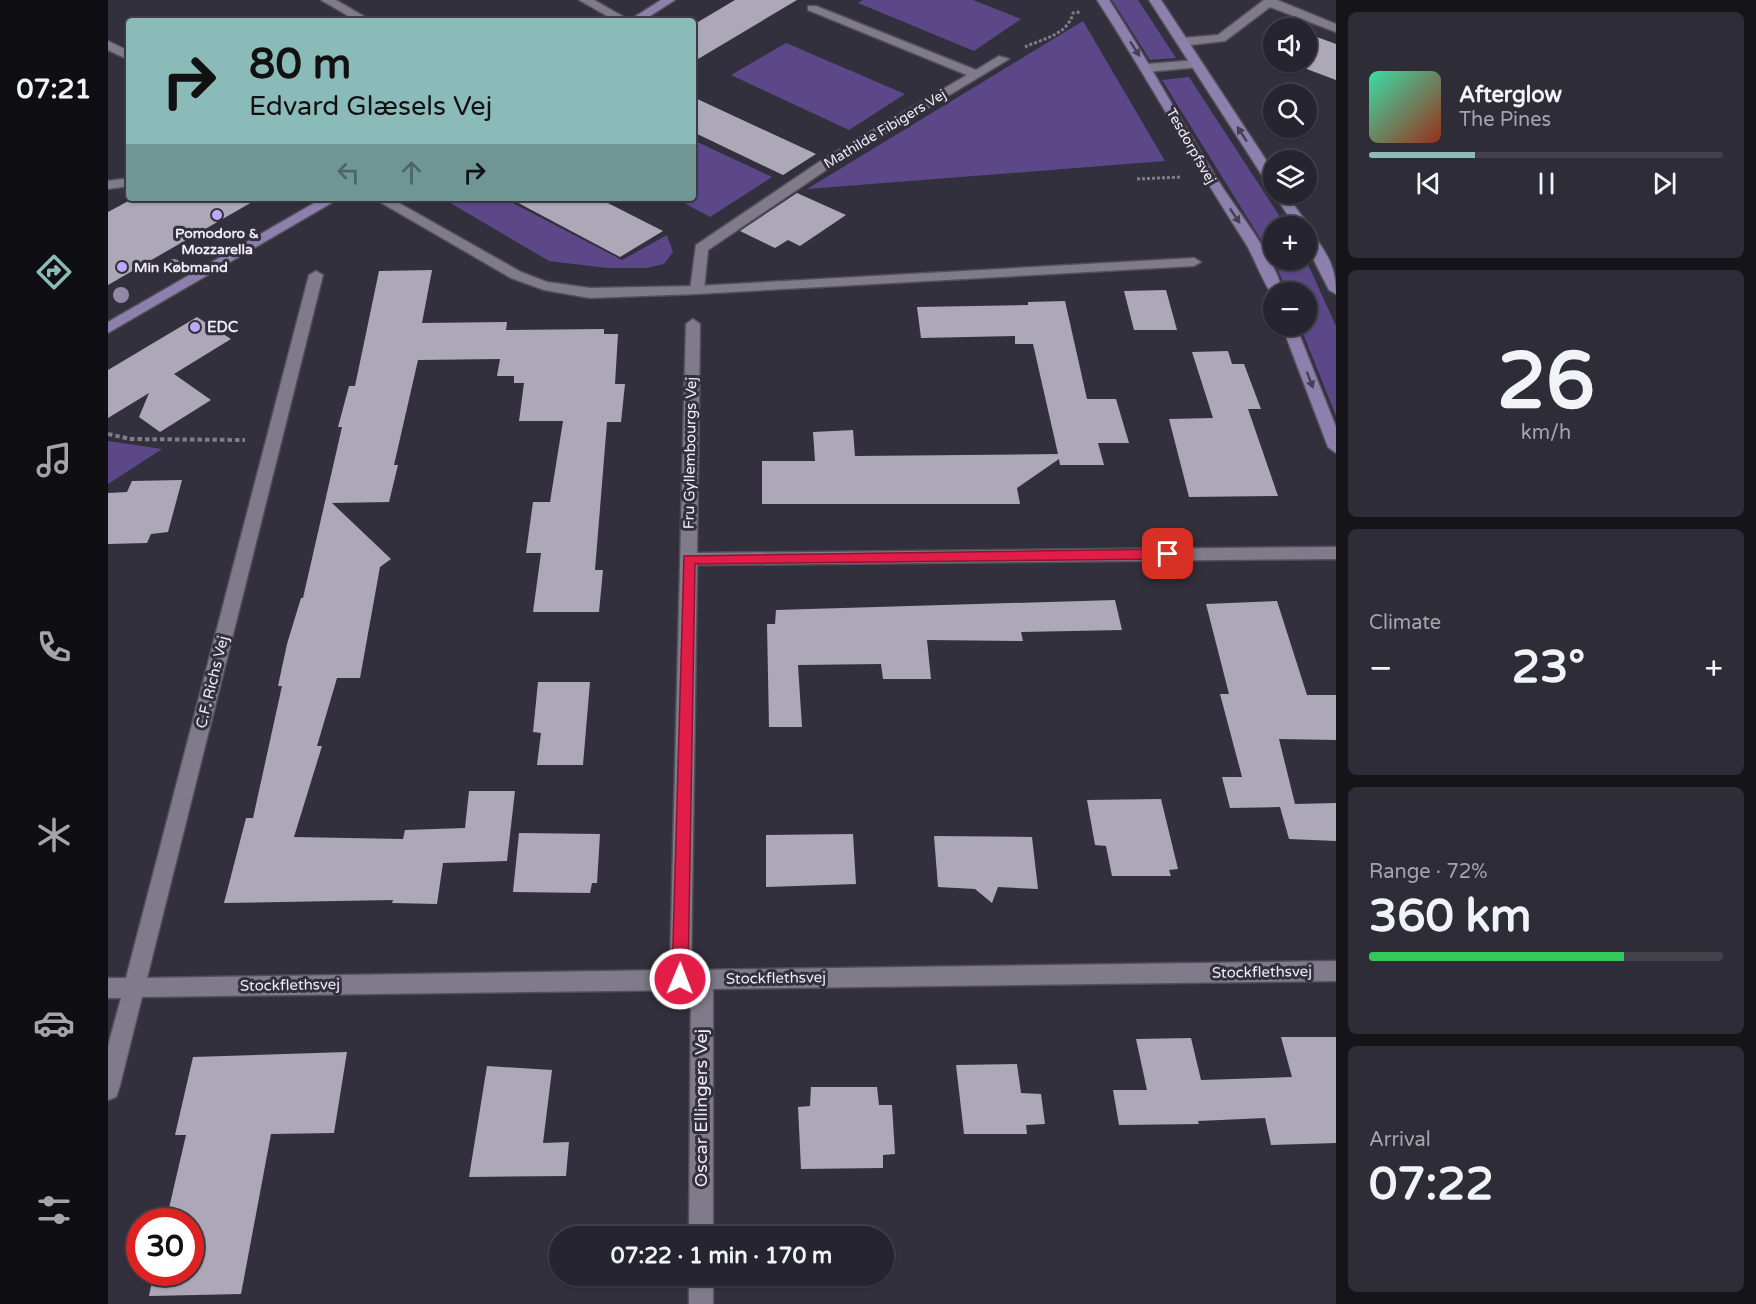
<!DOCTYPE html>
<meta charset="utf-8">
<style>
body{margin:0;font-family:"Varela Round",sans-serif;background:#2e2c36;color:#f1f3f6;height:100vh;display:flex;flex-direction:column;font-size:22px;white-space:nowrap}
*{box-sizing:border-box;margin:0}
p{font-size:20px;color:#a4a4aa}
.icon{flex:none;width:33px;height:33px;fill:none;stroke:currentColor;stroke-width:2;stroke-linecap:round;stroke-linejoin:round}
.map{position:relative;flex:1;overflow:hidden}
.panel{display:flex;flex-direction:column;gap:12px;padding:12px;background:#151419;width:420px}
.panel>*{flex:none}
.banner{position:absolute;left:18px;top:18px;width:570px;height:183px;border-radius:6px;box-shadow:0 2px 4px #0004,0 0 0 2px #42414a;background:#8bbbb9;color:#111;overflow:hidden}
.controls{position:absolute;left:1155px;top:18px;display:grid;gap:12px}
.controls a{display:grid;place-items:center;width:54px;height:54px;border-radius:50%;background:#26242e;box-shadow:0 2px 4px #0004,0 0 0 2px #42414a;font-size:30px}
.speed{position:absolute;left:18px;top:1208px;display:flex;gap:12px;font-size:30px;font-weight:700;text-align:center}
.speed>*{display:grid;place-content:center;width:78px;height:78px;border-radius:50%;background:#26242e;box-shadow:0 2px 4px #0004,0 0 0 2px #42414a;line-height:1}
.speed .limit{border:9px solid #d22;background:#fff;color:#111}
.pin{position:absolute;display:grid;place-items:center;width:51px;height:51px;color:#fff;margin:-26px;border-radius:12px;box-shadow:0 3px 9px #0006}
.me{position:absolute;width:66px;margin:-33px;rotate:1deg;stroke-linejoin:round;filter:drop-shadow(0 0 4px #0008)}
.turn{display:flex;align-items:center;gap:21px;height:126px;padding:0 24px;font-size:27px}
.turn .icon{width:78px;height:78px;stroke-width:2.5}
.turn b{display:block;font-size:42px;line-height:51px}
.lanes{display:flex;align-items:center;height:57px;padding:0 24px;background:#0003;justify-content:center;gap:30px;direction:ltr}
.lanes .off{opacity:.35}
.big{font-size:45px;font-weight:700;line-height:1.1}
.panel .tile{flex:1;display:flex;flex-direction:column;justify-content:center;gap:9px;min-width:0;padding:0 21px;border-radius:9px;background:#2e2c36}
.panel .dial{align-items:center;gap:0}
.dial b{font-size:78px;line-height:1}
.song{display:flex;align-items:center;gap:18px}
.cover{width:72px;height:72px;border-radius:9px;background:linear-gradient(135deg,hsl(160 70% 55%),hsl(10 70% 35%))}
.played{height:6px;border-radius:3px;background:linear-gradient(90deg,#8bbbb9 30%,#42414a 30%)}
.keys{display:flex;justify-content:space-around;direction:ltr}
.heat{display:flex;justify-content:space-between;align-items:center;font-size:33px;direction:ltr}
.charge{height:9px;border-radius:4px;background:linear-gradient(90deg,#34c759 72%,#42414a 0)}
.trip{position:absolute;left:441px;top:1226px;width:345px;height:60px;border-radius:30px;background:#26242e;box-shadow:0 2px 4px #0004,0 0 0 2px #42414a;font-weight:700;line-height:60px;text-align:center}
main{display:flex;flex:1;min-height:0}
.tab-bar{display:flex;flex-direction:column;width:108px;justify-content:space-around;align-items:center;background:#0f0e12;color:#a4a4aa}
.tab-bar .icon{width:42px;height:42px}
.tab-bar .selected{color:#8bbbb9}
.tab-bar b{font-size:27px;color:#f1f3f6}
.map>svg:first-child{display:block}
</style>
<main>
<nav class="tab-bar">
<b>07:21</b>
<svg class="icon selected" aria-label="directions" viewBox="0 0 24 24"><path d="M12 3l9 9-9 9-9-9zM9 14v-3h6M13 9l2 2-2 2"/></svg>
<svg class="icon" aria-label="music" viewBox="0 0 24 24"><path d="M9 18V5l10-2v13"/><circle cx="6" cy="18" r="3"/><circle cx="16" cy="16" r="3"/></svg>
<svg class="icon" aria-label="phone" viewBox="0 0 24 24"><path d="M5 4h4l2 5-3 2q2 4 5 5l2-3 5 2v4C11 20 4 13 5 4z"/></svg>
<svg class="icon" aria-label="climate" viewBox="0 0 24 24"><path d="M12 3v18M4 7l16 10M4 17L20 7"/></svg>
<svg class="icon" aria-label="car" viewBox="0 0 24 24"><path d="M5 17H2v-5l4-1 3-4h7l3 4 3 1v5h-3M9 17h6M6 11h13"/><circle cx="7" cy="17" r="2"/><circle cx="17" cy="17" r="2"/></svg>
<svg class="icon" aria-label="filters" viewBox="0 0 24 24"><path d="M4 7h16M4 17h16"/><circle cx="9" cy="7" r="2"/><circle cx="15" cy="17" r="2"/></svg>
</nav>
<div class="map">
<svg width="1228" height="1304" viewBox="0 0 1228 1304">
<rect width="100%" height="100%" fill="#33303d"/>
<!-- green -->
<g fill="#5c4789">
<path d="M755,0H865L913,19L866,51L750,3Z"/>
<path d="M1004,0H1030L1068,58L1042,60Z"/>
<path d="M975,21L1057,161L699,189Z"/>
<path d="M678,43L797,94L741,130L623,75Z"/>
<path d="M1081,77L1178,226H1166L1165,259L1054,80Z"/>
<path d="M585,140L664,177L602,217L567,198H585Z"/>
<path d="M343,198H395L514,260L559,235L565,252L556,264L539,268H499L441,261L339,201Z"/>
<path d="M1166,260H1198L1228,326V416L1192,326H1198V292H1179Z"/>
<path d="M0,441L54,449L0,484Z"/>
</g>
<!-- building -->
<g fill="#aca8b8">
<path d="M627,0H689L585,62V25Z"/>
<path d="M1209,37L1228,44V80L1180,62H1198V46Z"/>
<path d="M585,97L708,154L675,175L585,132Z"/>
<path d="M689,193L738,215L692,246L680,240L667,248L632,231Z"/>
<path d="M26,198H151L0,285V212Z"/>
<path d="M401,198H490L555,231L512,257Z"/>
<path d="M324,270L314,323L399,322L398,330L496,329V334H510L507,384H517L513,422H499L487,570H495L491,612H425L433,553H418L425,502H442L455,421H411L416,383H406V376H389L392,359L310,360L286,465H290L281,502L224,503L283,559L272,567L252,678H229L209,746H214L186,837L295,839L297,830L357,828L361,791H407L399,861L335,863L329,904L284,903L285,900L116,903L138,818H145L174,686H170L179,644L193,598H195L234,427H230L241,386H247L271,271Z"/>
<path d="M1058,290L1069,330H1026L1016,291Z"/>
<path d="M957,301L979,399H1008L1021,443H990L996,465H952L951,459L909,488L912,504H654V461H707L705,432L745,430L747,456L950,454L925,344H907V336L813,338L809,307L920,305V302Z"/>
<path d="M89,317L123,339L66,374L103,400L52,432L31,417L41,393L0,418V370Z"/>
<path d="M1120,351L1124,364H1136L1153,409H1140L1170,496L1081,497L1061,419L1105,418L1084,352Z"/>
<path d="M74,480L60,532L43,534L39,543L0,544V493L19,492L24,481Z"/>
<path d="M1007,600L1014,630L913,632L915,641L819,640L823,679H775L773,664L690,665L694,727H661L659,624H667L668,610Z"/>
<path d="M1169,601L1199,695H1228V740L1171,739L1187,804L1228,803V841L1181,839L1172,807L1122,808L1114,777H1134L1112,694H1121L1098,604Z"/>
<path d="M430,682H482L475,765H429L433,733L425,732Z"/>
<path d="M1053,799L1070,869L1061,870L1063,876H1004L998,846L987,845L979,800Z"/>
<path d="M411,833L492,834L489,883H484L482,893L405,892Z"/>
<path d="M745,834L748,884L658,887V835Z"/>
<path d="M826,836L924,837L930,889L890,887L884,903L867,889L830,887Z"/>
<path d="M1173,1037H1228V1143L1163,1145L1157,1118L1090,1121L1091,1124L1011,1125L1005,1090H1039L1028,1039L1083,1038L1093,1080L1184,1077Z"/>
<path d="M239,1052L226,1133L163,1134L133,1294L41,1296L46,1272H82V1221H58L78,1135H67L85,1057Z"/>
<path d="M909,1064L913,1093L933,1094L937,1124L918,1125L919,1134H856L848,1065Z"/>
<path d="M379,1066L444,1070L435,1143L461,1142L458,1176L361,1177Z"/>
<path d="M703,1087H769L771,1105H784L787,1154L775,1155V1168L693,1169L690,1107L702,1106Z"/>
</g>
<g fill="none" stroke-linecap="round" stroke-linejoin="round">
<defs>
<g id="lane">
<path d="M213,0H228L264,21H249Z"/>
<path d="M1156,0H1169L1228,24V32L1162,7L1117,41L1074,46L1068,42L1074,38L1110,35Z"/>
<path d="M700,6H708L868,70L891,56L901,59L724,166L600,250L596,290L594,293H584L582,290L588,245L714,160L859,75L700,10Z"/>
<path d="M1089,60L1093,61V67L1039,72L1033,68L1039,64Z"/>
</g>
<g id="street">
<path d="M471,0H486L523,21H508Z"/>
<path d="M0,41L21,51V60L0,50Z"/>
<path d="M21,178V186L0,189V181Z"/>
<path d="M265,198H282L413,272L439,282L482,288L589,286L1086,258L1093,262L1086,266L589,294L482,298L436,290L403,278Z"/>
<path d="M208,271L215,275L39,978L562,970L578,324L585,319L592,324L589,553L1228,547V559L589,565L583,970L1228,961V981L605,989V1236H581L583,990L34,997L11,1089L8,1097L0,1100V1046L13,998H0V978H18L201,275Z"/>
<rect x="581" y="1275" width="24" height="29"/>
</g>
<g id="secondary">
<path d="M553,0H567L534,21H520Z"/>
<path d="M989,0H1001C1038,57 1070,116 1106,174C1129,212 1163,249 1175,292H1166V296C1159,292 1145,255 1138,244C1086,164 1041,80 989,0Z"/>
<path d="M1041,0H1053L1166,172V187L1159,183Z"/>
<path d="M1166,194H1178L1201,226L1199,229L1198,226H1187Z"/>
<path d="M215,198H232L0,333V322Z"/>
<path d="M1198,230L1203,231C1219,254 1228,266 1228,294L1221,290L1198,245Z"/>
<path d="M1174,326H1188L1228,427V453L1220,447Z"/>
</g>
</defs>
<!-- lane casing -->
<use href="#lane" stroke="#524f5a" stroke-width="3"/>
<!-- street casing -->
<use href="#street" stroke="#524f5a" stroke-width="3"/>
<!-- secondary casing -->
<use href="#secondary" stroke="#524f5a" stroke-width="3"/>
<!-- path-far1 -->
<g stroke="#7f7d88" stroke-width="3" stroke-dasharray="3 2" stroke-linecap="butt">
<path d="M917,47C934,39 960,35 965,13L972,12"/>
<path d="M1029,179L1073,177"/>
</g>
<!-- path -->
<path stroke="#7f7d88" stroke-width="4" stroke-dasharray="4.5 3" stroke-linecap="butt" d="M0,434L22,439L137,440"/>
<!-- lane -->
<use href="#lane" fill="#7f7b8a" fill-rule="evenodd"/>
<!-- street -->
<use href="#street" fill="#7f7b8a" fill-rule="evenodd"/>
<!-- secondary -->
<use href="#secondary" fill="#8d80ac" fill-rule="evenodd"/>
</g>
<!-- trees -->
<g fill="#908aa7">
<circle cx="66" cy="266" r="7"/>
<circle cx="13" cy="295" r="8"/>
</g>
<!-- one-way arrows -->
<defs><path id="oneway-solid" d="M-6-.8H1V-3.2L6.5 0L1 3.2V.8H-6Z" transform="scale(1.5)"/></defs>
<g fill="#454053">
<use href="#oneway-solid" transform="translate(1027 49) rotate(57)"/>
<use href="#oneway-solid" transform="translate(1134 134) rotate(-123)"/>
<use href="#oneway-solid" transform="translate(1127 216) rotate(56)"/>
<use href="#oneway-solid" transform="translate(1202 380) rotate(69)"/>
</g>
<!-- route -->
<path fill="#e11d48" stroke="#92132f" stroke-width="1.5" d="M1060,549L1067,554L1060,559L587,564L580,979L577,984L572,987L566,984L564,979L576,556Z"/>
<!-- markers -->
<g fill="#bea9f5" stroke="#33303d" stroke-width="2">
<circle cx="109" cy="215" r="6"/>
<circle cx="14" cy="267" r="6"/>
<circle cx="87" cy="327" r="6"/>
</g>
<g text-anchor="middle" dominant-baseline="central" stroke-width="6" stroke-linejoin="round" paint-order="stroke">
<!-- far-street labels -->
<g font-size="14" fill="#edebf4" stroke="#33303d">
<text transform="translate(777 129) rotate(-31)">Mathilde Fibigers Vej</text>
<text transform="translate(1083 146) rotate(60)">Tesdorpfsvej</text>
</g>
<!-- far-poi labels -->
<g font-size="14" font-weight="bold" fill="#edebf4" stroke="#33303d">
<text x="109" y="233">Pomodoro &amp;<tspan x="109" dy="16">Mozzarella</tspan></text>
<text x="26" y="267" text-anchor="start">Min Købmand</text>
</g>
<!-- poi labels -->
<g font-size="15" font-weight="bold" fill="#edebf4" stroke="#33303d" text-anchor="start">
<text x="99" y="327">EDC</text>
</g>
<!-- street labels -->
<g font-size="15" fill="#edebf4" stroke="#33303d">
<text transform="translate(582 453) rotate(-89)">Fru Gyllembourgs Vej</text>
<text transform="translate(104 682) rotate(-76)">C.F. Richs Vej</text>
<text transform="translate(1154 972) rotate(-1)">Stockflethsvej</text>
<text transform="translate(668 978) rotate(-1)">Stockflethsvej</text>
<text transform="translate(182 985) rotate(-1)">Stockflethsvej</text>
</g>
<!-- near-street labels -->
<g font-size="18" fill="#edebf4" stroke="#33303d">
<text transform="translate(593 1108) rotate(-90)">Oscar Ellingers Vej</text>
</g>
</g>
</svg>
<div class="controls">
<a><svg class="icon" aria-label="sound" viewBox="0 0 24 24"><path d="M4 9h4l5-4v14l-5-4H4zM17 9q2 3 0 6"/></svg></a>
<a><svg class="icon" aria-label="search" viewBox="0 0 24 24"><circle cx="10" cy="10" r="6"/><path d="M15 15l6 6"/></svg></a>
<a><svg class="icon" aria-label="layers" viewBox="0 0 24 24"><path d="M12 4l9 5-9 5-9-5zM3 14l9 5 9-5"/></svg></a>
<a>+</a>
<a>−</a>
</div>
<div class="speed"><div class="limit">30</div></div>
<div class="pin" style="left:1060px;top:554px;background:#d93025"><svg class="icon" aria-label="arrive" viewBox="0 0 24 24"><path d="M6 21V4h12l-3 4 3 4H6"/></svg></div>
<svg class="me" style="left:572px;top:979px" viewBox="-20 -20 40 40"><circle r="17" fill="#e11d48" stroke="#fff" stroke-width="3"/><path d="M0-11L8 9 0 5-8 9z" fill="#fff"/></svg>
<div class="trip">07:22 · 1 min · 170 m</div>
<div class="banner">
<div class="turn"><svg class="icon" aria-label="right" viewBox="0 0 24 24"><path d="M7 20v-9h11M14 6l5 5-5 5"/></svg><div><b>80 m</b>Edvard Glæsels Vej</div></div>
<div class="lanes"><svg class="icon off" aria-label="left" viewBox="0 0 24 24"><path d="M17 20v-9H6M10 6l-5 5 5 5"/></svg><svg class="icon off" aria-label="ahead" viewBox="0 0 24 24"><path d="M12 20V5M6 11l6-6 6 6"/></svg><svg class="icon" aria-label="right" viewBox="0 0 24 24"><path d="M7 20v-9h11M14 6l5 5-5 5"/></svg></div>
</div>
</div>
<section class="panel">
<div class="tile">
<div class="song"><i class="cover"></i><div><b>Afterglow</b><p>The Pines</p></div></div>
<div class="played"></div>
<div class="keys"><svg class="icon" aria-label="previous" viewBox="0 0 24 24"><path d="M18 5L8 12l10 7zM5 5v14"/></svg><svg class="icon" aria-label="pause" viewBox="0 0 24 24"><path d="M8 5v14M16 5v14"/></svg><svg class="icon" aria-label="next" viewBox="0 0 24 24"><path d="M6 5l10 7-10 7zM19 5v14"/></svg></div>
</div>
<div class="tile dial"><b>26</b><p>km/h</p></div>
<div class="tile"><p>Climate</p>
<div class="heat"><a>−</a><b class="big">23°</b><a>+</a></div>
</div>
<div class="tile"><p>Range · 72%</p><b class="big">360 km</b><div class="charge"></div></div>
<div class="tile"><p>Arrival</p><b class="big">07:22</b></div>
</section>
</main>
